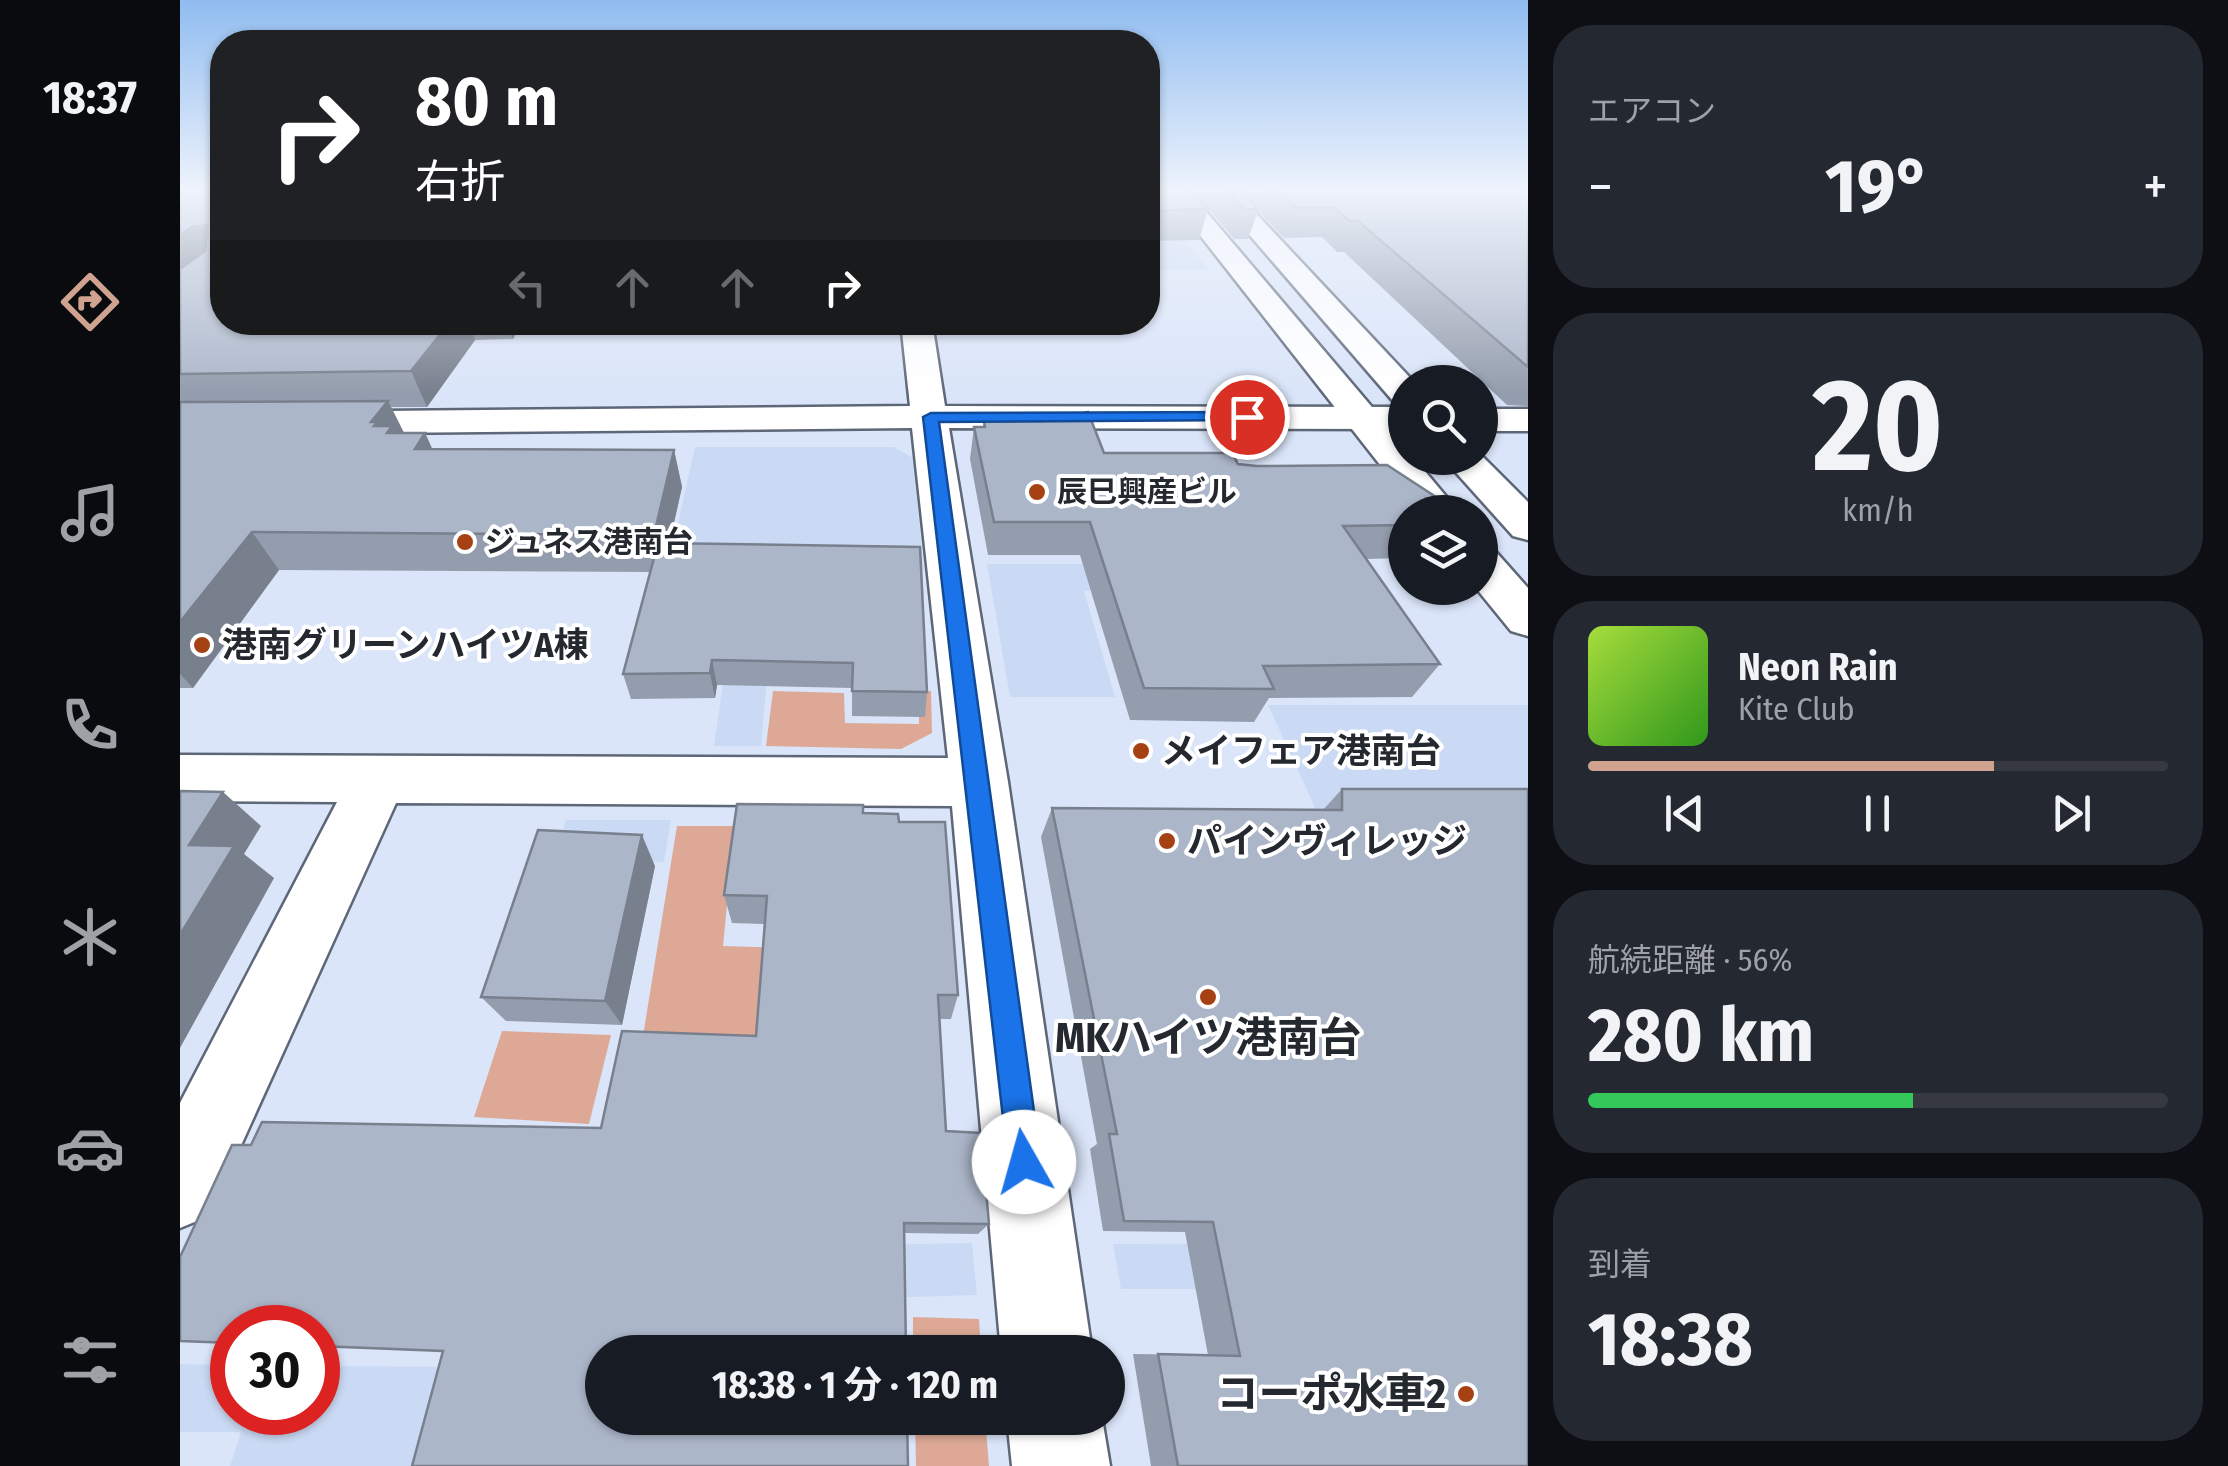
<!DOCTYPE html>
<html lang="ja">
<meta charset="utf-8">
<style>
body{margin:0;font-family:"Fira Sans Condensed","Noto Sans JP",sans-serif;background:#242831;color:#f1f3f6;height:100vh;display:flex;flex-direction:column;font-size:38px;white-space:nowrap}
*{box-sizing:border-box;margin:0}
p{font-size:32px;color:#9ea1a6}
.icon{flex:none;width:55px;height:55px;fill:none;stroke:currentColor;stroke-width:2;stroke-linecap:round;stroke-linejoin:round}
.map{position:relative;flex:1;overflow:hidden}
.drawer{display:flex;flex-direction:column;gap:25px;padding:25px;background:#0d0f14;width:700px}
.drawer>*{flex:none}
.banner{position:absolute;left:30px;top:30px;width:950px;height:305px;border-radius:40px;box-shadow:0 2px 8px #0004;background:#202124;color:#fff;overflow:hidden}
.buttons{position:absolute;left:1208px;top:365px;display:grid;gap:20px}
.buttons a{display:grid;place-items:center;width:110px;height:110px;border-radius:50%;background:#171b24;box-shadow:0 2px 8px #0004;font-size:50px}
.speed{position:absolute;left:30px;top:1305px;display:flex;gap:20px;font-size:50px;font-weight:700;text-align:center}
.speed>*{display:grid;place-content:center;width:130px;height:130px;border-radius:50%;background:#171b24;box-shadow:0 2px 8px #0004;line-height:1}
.speed .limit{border:15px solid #d22;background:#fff;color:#111}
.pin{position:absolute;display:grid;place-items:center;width:85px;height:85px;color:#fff;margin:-42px;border:5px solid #fff;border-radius:50%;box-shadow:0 2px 10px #0007}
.me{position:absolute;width:110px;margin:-55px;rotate:353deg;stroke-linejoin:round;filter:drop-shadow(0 0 8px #0008)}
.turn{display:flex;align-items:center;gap:35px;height:210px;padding:0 40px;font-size:45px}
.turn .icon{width:130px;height:130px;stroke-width:2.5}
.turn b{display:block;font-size:70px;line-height:85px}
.lanes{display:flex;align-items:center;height:95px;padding:0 40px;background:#0003;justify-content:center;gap:50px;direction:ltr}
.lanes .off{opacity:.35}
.big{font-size:75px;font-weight:700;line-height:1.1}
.drawer .widget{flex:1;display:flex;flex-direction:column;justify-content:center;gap:15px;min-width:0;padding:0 35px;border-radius:40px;background:#242831}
.drawer .dial{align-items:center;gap:0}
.dial b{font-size:130px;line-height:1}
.song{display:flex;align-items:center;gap:30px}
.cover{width:120px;height:120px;border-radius:15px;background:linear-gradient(135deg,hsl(80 70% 55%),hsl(110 70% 35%))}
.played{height:10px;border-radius:5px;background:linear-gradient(90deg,#cfa390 70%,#363941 70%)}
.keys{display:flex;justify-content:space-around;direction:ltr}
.heat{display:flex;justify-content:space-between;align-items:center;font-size:55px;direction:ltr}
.charge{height:15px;border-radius:8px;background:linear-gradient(90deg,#34c759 56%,#363941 0)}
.trip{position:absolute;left:405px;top:1335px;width:540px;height:100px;border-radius:50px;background:#171b24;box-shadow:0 2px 8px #0004;font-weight:700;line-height:100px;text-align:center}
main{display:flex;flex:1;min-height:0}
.menu{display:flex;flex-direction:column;width:180px;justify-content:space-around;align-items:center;background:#090b0e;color:#9ea1a6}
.menu .icon{width:70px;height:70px}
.menu .on{color:#cfa390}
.menu b{font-size:45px;color:#f1f3f6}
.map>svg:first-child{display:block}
</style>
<main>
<nav class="menu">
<b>18:37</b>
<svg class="icon on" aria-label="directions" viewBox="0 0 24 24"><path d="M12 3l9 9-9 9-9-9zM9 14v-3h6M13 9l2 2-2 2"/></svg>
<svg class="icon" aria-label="music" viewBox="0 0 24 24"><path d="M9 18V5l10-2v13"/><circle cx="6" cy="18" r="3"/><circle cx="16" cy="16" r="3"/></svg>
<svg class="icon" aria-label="phone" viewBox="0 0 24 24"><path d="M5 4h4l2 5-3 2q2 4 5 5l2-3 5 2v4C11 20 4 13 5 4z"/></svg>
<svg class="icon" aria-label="climate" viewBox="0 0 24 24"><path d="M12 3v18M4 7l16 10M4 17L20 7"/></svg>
<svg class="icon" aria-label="car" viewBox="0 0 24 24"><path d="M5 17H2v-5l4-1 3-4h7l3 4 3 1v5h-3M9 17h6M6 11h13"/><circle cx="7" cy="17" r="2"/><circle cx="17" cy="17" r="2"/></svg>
<svg class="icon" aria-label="filters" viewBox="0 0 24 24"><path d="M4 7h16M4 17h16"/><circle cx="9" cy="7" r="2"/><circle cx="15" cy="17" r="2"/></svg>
</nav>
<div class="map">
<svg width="1348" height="1466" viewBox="0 0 1348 1466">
<rect width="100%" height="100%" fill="#dae5f9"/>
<!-- built -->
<g fill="#cbdaf4">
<path d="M968,229H997L1028,270H968Z"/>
<path d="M515,447H714L733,458L744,571L487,572Z"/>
<path d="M807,564H949L958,590L904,591L935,697H830Z"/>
<path d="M596,578L581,746H534L552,620Z"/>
<path d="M1088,705H1348V1273L1180,906Z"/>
<path d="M386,820H491L484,862L374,860Z"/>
<path d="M792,1243L797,1295L573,1302L576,1247Z"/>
<path d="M1119,1243L1133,1289H941L933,1244Z"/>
<path d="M0,1364L52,1365V1412H138V1366L287,1367L261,1466H50L61,1432H0Z"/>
</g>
<!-- green -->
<g fill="#dda996">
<path d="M593,691L664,693L665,723L739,724V691H751L752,733L721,749L586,746Z"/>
<path d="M497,826H555L543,946L606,948L601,1035L463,1036Z"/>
<path d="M322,1031L431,1035L409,1124L294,1117Z"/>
<path d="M733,1317L799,1319L801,1352H733Z"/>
<path d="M735,1418H805L809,1466H736Z"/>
</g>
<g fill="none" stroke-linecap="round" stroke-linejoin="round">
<defs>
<g id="minor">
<path d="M721,322H752L765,406L1225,407V429L769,428L828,782L912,1352H821L772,806L216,803L29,1216L0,1228V1103L157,802L0,801V755L768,758L732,428L0,435V413L730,406Z"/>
<rect x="1300" y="409" width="48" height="22"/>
<path d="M827,1418H922L930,1466H832Z"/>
</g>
<g id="tertiary">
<path d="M983,188H1006L1225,446V458H1234L1279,512H1237Z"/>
<path d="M1029,188H1052L1234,382H1225V405L1213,401Z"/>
<path d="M1300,454L1348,502V540L1333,536L1263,458H1300Z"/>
<path d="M1300,548L1316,552L1348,588V636L1331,631L1296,588H1300Z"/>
</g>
</defs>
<!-- minor casing -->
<use href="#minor" stroke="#5e6778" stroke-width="5"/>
<!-- tertiary casing -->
<use href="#tertiary" stroke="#5e6778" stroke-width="5"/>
<!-- minor -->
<use href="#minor" fill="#fff" fill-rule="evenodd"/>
<!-- tertiary -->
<use href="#tertiary" fill="#fff" fill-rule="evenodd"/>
</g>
<!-- wall -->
<g fill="#949dad">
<path d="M0,188L42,322H341L333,339L295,340L247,407H211L224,433H245L252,449L494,450L502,487L489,544L747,692L745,717L672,716V688L537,685L535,698L451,699L443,674L470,572L99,570L13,688H0Z"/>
<path d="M968,188L1028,209L1019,240L968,241Z"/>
<path d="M1011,188H1348V406L1327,405L1164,252H1157L1142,237L1104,238L1078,211L1068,239H1054Z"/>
<path d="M804,421L924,453L1058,464L1225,512V558L1186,559L1260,664L1232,697L1089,698L1074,722L950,720L900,555H808L790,459L794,427H803Z"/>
<path d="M1162,789L1348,1466H971L953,1354L1028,1355L1005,1232L923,1231L910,1149L917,1144L861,837L872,808L1143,810Z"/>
<path d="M683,813L719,822L778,995L771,1019H760L766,1131L809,1224L798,1234L724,1233L263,1351L71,1145L421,1128L576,1036L585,924L552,923L544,895Z"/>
<path d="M475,866L442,1025L326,1021L301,997Z"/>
</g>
<!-- shaded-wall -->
<g fill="#787f8d">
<path d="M27,225L42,253L0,279V235L12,227Z"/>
<path d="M270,322H288L295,340L247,407L231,371Z"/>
<path d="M327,322H341L333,339Z"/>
<path d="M208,401L226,437L220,444L191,422Z"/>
<path d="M245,433L262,470L235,449Z"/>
<path d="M494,450L502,487L483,572L474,535Z"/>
<path d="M72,532L99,570L13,688L0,674V622Z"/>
<path d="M532,660L537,685L535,698L530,673Z"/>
<path d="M43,792L81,826L64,854L94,878L0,1048V935L9,845Z"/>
<path d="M462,835L475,866L442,1025L425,1001Z"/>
</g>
<!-- building -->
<g fill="#acb6c9" stroke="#787f8d" stroke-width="2.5">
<path d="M0,188H42V322H270L231,371L0,374V269L25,251L27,225L12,227L0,235Z"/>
<path d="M968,188H1009L1028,209L968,211Z"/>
<path d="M1045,188H1059L1078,209H1064Z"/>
<path d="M1094,188H1348V367L1178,221H1170L1154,208H1116Z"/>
<path d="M208,401L191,422H197L194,426H212L207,433H245L235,449L494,450L474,535L72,532L0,622V402Z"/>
<path d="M908,412L924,453H1052L1058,464L1077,466L1207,465L1279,512H1225V525L1163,526L1260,664L1083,666L1094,689L964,688L910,522H814L794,427H805L804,421H863Z"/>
<path d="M478,543L740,547L747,692L672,691L673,663L532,660L530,673L443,674Z"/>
<path d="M1162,789H1348V1466H998L978,1354L1060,1356L1033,1222L944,1221L929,1134H937L872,808L1162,810Z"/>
<path d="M0,791L43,792L9,845L54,846L0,935Z"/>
<path d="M557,804L683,805V813L718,814L719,822H765L778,995H758L766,1131L801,1133L809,1224L724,1223L726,1352H422V1418H727L728,1466H232L263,1351L138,1346V1328H52V1343L0,1341V1257L52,1145H71L82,1122L421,1128L442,1031L576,1036L587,896L544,895Z"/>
<path d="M358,830L462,835L425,1001L301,997Z"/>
</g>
<!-- sky -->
<linearGradient id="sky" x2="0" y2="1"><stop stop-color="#8fbcf0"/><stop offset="0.48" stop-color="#eef3fc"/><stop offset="1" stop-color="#eef3fc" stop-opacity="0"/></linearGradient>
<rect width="1348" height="393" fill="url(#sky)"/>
<!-- route -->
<path fill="#1a73e8" stroke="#114b97" stroke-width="2.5" d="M1067,412L1075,417L1073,420L759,422L861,1162L856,1174L844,1179L833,1174L828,1162L743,417L751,413Z"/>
<!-- markers -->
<g fill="#a64114" stroke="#fff" stroke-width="4">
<circle cx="857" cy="492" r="10"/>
<circle cx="285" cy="542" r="10"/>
<circle cx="22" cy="645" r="10"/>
<circle cx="961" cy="751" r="10"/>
<circle cx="987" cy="841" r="10"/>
<circle cx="1028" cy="997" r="10"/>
<circle cx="1286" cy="1394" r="10"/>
</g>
<g text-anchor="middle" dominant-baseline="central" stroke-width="8" stroke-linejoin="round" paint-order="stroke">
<!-- far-poi labels -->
<g font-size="30" font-weight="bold" fill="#24282f" stroke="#fff" text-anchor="start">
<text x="877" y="492">辰巳興産ビル</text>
<text x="305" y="542">ジュネス港南台</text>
</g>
<!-- poi labels -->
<g font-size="35" font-weight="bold" fill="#24282f" stroke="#fff" text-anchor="start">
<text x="42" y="645">港南グリーンハイツA棟</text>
<text x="981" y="751">メイフェア港南台</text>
<text x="1007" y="841">パインヴィレッジ</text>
</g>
<!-- near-poi labels -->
<g font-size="42" font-weight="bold" fill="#24282f" stroke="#fff">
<text x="1028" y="1038">MKハイツ港南台</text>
<text x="1266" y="1394" text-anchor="end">コーポ水車2</text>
</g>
</g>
</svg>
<div class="buttons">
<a><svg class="icon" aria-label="search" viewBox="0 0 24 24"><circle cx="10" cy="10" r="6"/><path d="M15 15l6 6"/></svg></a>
<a><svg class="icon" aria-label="layers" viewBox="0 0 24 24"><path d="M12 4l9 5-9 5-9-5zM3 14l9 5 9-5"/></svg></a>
</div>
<div class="speed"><div class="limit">30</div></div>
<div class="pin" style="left:1067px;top:417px;background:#d93025"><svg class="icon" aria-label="arrive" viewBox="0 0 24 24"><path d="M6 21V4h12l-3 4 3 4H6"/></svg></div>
<svg class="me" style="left:844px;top:1162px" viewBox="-20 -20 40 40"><circle r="19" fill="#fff"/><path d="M0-13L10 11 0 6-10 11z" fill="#1a73e8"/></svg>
<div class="trip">18:38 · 1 分 · 120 m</div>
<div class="banner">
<div class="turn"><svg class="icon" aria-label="right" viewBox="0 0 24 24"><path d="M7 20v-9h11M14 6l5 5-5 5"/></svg><div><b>80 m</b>右折</div></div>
<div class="lanes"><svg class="icon off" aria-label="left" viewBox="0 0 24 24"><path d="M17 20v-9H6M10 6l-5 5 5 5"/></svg><svg class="icon off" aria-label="ahead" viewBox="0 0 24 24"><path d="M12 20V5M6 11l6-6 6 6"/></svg><svg class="icon off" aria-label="ahead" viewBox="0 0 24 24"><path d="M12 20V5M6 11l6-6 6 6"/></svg><svg class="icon" aria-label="right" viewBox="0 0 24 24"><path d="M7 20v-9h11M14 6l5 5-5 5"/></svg></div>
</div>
</div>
<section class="drawer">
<div class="widget"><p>エアコン</p>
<div class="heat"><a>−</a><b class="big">19°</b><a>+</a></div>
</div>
<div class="widget dial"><b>20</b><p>km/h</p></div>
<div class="widget">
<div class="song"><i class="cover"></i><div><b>Neon Rain</b><p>Kite Club</p></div></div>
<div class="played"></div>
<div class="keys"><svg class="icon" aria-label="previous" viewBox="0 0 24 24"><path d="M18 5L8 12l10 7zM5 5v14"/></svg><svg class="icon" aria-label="pause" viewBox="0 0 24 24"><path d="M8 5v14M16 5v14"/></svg><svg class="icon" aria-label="next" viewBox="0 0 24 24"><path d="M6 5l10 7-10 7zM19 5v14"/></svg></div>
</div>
<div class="widget"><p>航続距離 · 56%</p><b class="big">280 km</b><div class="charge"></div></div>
<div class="widget"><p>到着</p><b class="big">18:38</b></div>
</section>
</main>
